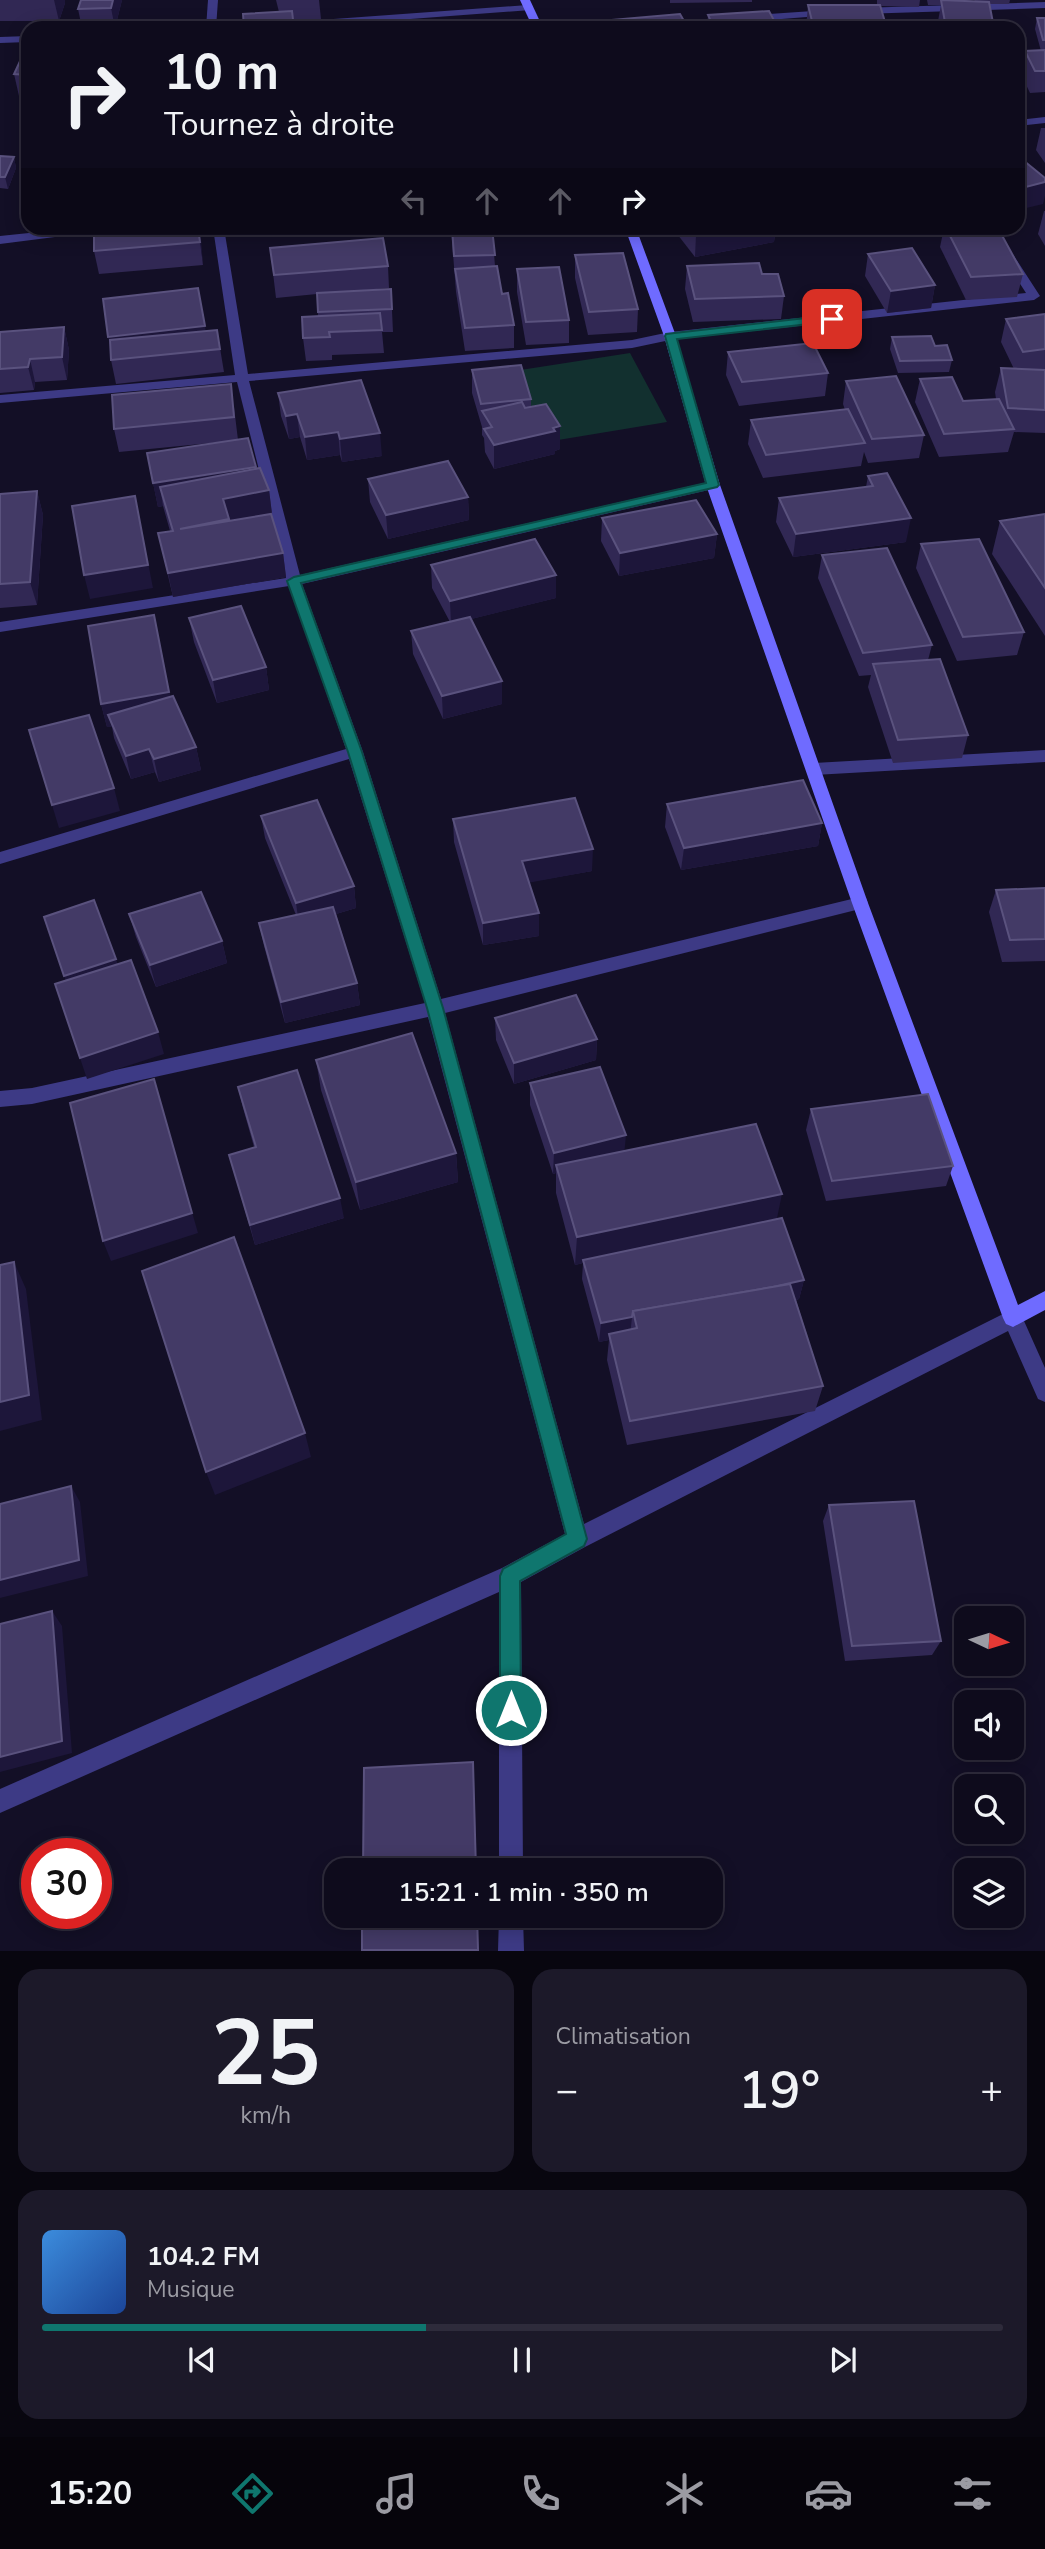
<!DOCTYPE html>
<html lang="fr">
<meta charset="utf-8">
<style>
body{margin:0;font-family:"Nunito Sans",sans-serif;background:#1c1929;color:#f1f3f6;height:100vh;display:flex;flex-direction:column;font-size:26px;white-space:nowrap}
*{box-sizing:border-box;margin:0}
p{font-size:23px;color:#9b9ba3}
.icon{flex:none;width:38px;height:38px;fill:none;stroke:currentColor;stroke-width:2;stroke-linecap:round;stroke-linejoin:round}
.map{position:relative;height:1951px;overflow:hidden}
.sheet{display:flex;flex-direction:column;gap:18px;padding:18px;background:#08060f;flex:1}
.sheet>*{flex:none}
.banner{position:absolute;left:21px;top:21px;width:1004px;height:214px;border-radius:21px;box-shadow:0 4px 18px #0003,0 0 0 2px #2e2b3b;background:#0e0b1c;color:#f1f3f6;overflow:hidden}
.needle{width:46px;rotate:94deg}
.buttons{position:absolute;left:954px;top:1606px;display:grid;gap:14px}
.buttons a{display:grid;place-items:center;width:70px;height:70px;border-radius:14px;background:#0e0b1c;box-shadow:0 4px 18px #0003,0 0 0 2px #2e2b3b;font-size:35px}
.speed{position:absolute;left:21px;top:1838px;display:flex;gap:14px;font-size:35px;font-weight:700;text-align:center}
.speed>*{display:grid;place-content:center;width:91px;height:91px;border-radius:50%;background:#0e0b1c;box-shadow:0 4px 18px #0003,0 0 0 2px #2e2b3b;line-height:1}
.speed .limit{border:10px solid #d22;background:#fff;color:#111}
.pin{position:absolute;display:grid;place-items:center;width:60px;height:60px;color:#fff;margin:-30px;border-radius:14px;box-shadow:0 4px 10px #0006}
.me{position:absolute;width:77px;margin:-38px;rotate:0deg;stroke-linejoin:round;filter:drop-shadow(0 0 5px #0008)}
.turn{display:flex;align-items:center;gap:24px;height:147px;padding:0 28px;font-size:32px}
.turn .icon{width:91px;height:91px;stroke-width:2.5}
.turn b{display:block;font-size:49px;line-height:60px}
.lanes{display:flex;align-items:center;height:66px;padding:0 28px;background:#0003;justify-content:center;gap:35px;direction:ltr}
.lanes .off{opacity:.35}
.big{font-size:52px;font-weight:600;line-height:1.1}
.sheet .tile{flex:1;display:flex;flex-direction:column;justify-content:center;gap:10px;min-width:0;padding:0 24px;border-radius:21px;background:#1c1929}
.sheet .dial{align-items:center;gap:0}
.dial b{font-size:91px;line-height:1}
.song{display:flex;align-items:center;gap:21px}
.cover{width:84px;height:84px;border-radius:10px;background:linear-gradient(135deg,hsl(210 70% 55%),hsl(220 70% 35%))}
.played{height:7px;border-radius:4px;background:linear-gradient(90deg,#0f766e 40%,#2e2b3b 40%)}
.keys{display:flex;justify-content:space-around;direction:ltr}
.heat{display:flex;justify-content:space-between;align-items:center;font-size:38px;direction:ltr}
.sheet .tiles{flex:1;display:grid;gap:18px;grid-template-columns:1fr 1fr}
.tile:last-child{grid-column:span 2}
.trip{position:absolute;left:324px;top:1858px;width:399px;height:70px;border-radius:21px;background:#0e0b1c;box-shadow:0 4px 18px #0003,0 0 0 2px #2e2b3b;font-weight:600;line-height:70px;text-align:center}
.dock{display:flex;height:112px;justify-content:space-around;align-items:center;background:#06040b;color:#9b9ba3}
.dock .icon{width:49px;height:49px}
.dock .current{color:#0f766e}
.dock b{font-size:32px;color:#f1f3f6}
.map>svg:first-child{display:block}
</style>
<div class="map">
<svg width="1045" height="1951" viewBox="0 0 1045 1951">
<rect width="100%" height="100%" fill="#130f26"/>
<!-- green -->
<path fill="#12302f" d="M630,353L667,422L546,442L514,371Z"/>
<g fill="none" stroke-linecap="round" stroke-linejoin="round">
<!-- street -->
<g fill="#3d3a85" fill-rule="evenodd">
<path d="M208,0H218L216,28H206Z"/>
<path d="M1045,2V8L860,14L855,11L860,8Z"/>
<path d="M528,5L531,6V10L291,28H244L249,25Z"/>
<path d="M828,10L832,11V15L769,20L764,17L769,14Z"/>
<path d="M28,36V42L0,43V37Z"/>
<path d="M1045,117V123L1018,126V120Z"/>
<path d="M77,228H108L102,231L0,244V236Z"/>
<path d="M213,228H224L248,374L632,340L670,332L1026,293L1004,259L1010,255L1014,256L1040,296L1034,300L670,340L632,348L249,381L300,575L713,481L720,485L713,489L302,584L363,752L441,999L860,897L866,898L868,903L866,908L860,909L445,1013L584,1524L1013,1309L1020,1312L1045,1368V1402L1038,1399L1008,1331L585,1547L521,1582L523,1871H499V1592L0,1813V1789L502,1568L565,1534L428,1017L32,1104L0,1107V1091L32,1088L425,1003L349,759L0,864V852L346,749L289,586L0,632V622L286,578L237,382L0,403V395L235,375Z"/>
<path d="M1045,750V762L814,775L806,769L814,763Z"/>
<path d="M499,1916H523L524,1951H498Z"/>
</g>
<!-- secondary -->
<g fill="#6f6bff" fill-rule="evenodd">
<path d="M520,0H530L543,28H533Z"/>
<path d="M625,228H636L676,336L720,485L868,903L1018,1305L1045,1291V1310L1013,1327L1006,1324L1003,1318L852,903L706,485L664,336Z"/>
</g>
</g>
<!-- wall -->
<g fill="#312854">
<path d="M0,0H65V3L59,21H0Z"/>
<path d="M81,0H122L115,28H82L78,9Z"/>
<path d="M276,0H319L321,19L293,21L279,12Z"/>
<path d="M670,0H752V2L670,3Z"/>
<path d="M877,0H920L919,7L880,6L885,22L884,28H806L808,5H877Z"/>
<path d="M927,0H963L975,1L974,0H1010L1009,4H989L994,28H939L938,21L941,5H928Z"/>
<path d="M708,15L777,26V28H707Z"/>
<path d="M1037,18H1045V92L1030,93L1020,72L1025,51H1041L1035,29Z"/>
<path d="M28,44V96H19L14,74Z"/>
<path d="M1018,71L1021,82L1018,94Z"/>
<path d="M1041,128H1045V163L1036,150Z"/>
<path d="M0,156L14,157L16,168L8,189L0,188Z"/>
<path d="M1044,211H1045V246L1038,234Z"/>
<path d="M94,228H199L203,265L99,274L94,251Z"/>
<path d="M451,228H492L495,266L502,294L514,325V348L465,351L456,292Z"/>
<path d="M674,228H776L774,242L695,257L674,230Z"/>
<path d="M944,228H998L1023,274L1017,297L966,300L940,247Z"/>
<path d="M270,248L388,266L389,288L365,290L391,289L393,332H382L384,353L332,355V360L306,361L303,338L318,316L317,294L276,298Z"/>
<path d="M868,254L935,285L931,308L887,313L865,276Z"/>
<path d="M575,255L638,309L637,332L588,335L575,278Z"/>
<path d="M687,266L762,274L784,296L781,319L693,322L685,289Z"/>
<path d="M517,269L569,320V343L526,345L517,292Z"/>
<path d="M1045,314V433L1014,432L1008,452L939,457L915,402L920,379L963,401L996,399L995,392L1001,368L1014,369L1001,342L1006,319Z"/>
<path d="M64,327L69,350L67,380L35,382L34,390L0,393V332Z"/>
<path d="M217,330L224,372L116,384L111,360L205,331Z"/>
<path d="M892,337L952,360L949,372L898,373L890,349Z"/>
<path d="M728,352L828,373L825,396L739,406L726,375Z"/>
<path d="M472,370L531,399V407L560,426V449L555,451V454L494,469L485,452L484,438L482,435V427L472,393Z"/>
<path d="M846,381L924,435L919,458L868,463L864,452L861,466L763,478L748,444L751,420L845,410L843,404Z"/>
<path d="M278,393L382,456L342,462L340,455L307,460L300,437L289,439L281,416Z"/>
<path d="M234,407L238,440L269,490L272,514H269L283,553L286,577L173,597L158,533L170,531L163,506L158,507L147,453L231,441L119,452L114,429Z"/>
<path d="M868,476L906,542L793,557L776,522L779,498L866,487Z"/>
<path d="M368,479L468,497L469,520L388,539L370,502Z"/>
<path d="M37,491L43,515L37,605L0,608V494Z"/>
<path d="M1045,514V636L992,554L1000,521Z"/>
<path d="M602,518L717,534L714,558L619,576L601,541Z"/>
<path d="M921,544L1024,632L1017,655L957,661L916,568Z"/>
<path d="M822,555L932,645L928,660L968,735L962,758L893,763L868,687L871,675L859,676L818,578Z"/>
<path d="M431,565L556,598L471,619L502,681V704L443,719L413,654L411,631L450,622L432,588Z"/>
<path d="M154,615L170,697L196,747L201,770L159,782L155,772L131,779L114,738L112,727H107L101,704Z"/>
<path d="M189,618L266,667L269,690L217,703L194,642Z"/>
<path d="M667,804L822,823L818,846L681,870L665,827Z"/>
<path d="M261,816L354,886L356,908L336,914L357,983L360,1005L285,1023L264,946L259,923L296,915L265,838Z"/>
<path d="M453,819L592,871L529,882L539,913V936L483,945L454,842Z"/>
<path d="M1045,888V961L1002,962L989,912L996,890Z"/>
<path d="M129,914L222,941L227,963L156,987L136,937Z"/>
<path d="M495,1018L597,1039L596,1060L514,1084L496,1040Z"/>
<path d="M316,1060L456,1153L458,1182L360,1210L321,1090Z"/>
<path d="M530,1083L624,1151L777,1219L804,1280L799,1299L796,1300L823,1386L815,1411L627,1445L607,1360L609,1340L599,1342L582,1279L583,1263L575,1265L556,1193V1173L553,1174L530,1105Z"/>
<path d="M238,1087L344,1218L255,1245L229,1155L254,1147L243,1108Z"/>
<path d="M811,1109L953,1166L946,1186L826,1201L806,1130Z"/>
<path d="M829,1505L941,1641L932,1655L845,1661L823,1521Z"/>
</g>
<!-- shaded-wall -->
<g fill="#1d163a">
<path d="M54,0H65V3L59,21Z"/>
<path d="M113,0H122L115,28L111,8Z"/>
<path d="M14,157L16,168L8,189L5,177Z"/>
<path d="M1045,182V196L1043,204L1018,210V189Z"/>
<path d="M198,228L201,238L203,265L200,242Z"/>
<path d="M734,228H776L774,242L695,257L696,235Z"/>
<path d="M935,285L931,308L887,313L891,291Z"/>
<path d="M205,326L208,349L113,360L108,337Z"/>
<path d="M64,327L69,350L67,380L62,357Z"/>
<path d="M30,359L35,382L34,390L28,367Z"/>
<path d="M297,414L300,437L289,439L286,416Z"/>
<path d="M560,426V449L555,451V454L494,469V445Z"/>
<path d="M338,432L340,455L307,460L305,437Z"/>
<path d="M380,433L382,456L342,462L340,439Z"/>
<path d="M256,467L259,491L160,487L163,506L158,507L153,483Z"/>
<path d="M269,490L272,514L230,522L180,529L223,499Z"/>
<path d="M37,491L43,515L37,605L30,582Z"/>
<path d="M135,496L153,588L90,599L84,575Z"/>
<path d="M468,497L469,520L388,539L386,515Z"/>
<path d="M911,518L906,542L793,557L796,534Z"/>
<path d="M717,534L714,558L619,576L620,553Z"/>
<path d="M283,553L286,577L173,597L168,573Z"/>
<path d="M556,575V598L451,624L450,601Z"/>
<path d="M154,615L174,715H108L112,727H107L101,704Z"/>
<path d="M266,667L269,690L217,703L213,680Z"/>
<path d="M502,681V704L443,719L442,696Z"/>
<path d="M196,747L201,770L159,782L154,759Z"/>
<path d="M149,749L155,772L131,779L126,756Z"/>
<path d="M114,788L120,811L59,828L52,805Z"/>
<path d="M822,823L818,846L681,870L684,848Z"/>
<path d="M593,849L592,871L522,884V861Z"/>
<path d="M354,886L356,908L299,925L296,903Z"/>
<path d="M539,913V936L483,945V923Z"/>
<path d="M222,941L227,963L156,987L150,965Z"/>
<path d="M116,959L123,981L72,998L64,976Z"/>
<path d="M357,983L360,1005L285,1023L281,1002Z"/>
<path d="M158,1032L164,1054L87,1079L80,1058Z"/>
<path d="M597,1039L596,1060L514,1084V1063Z"/>
<path d="M154,1079L198,1233L111,1261L103,1241Z"/>
<path d="M626,1135L624,1156L556,1165V1173L553,1174L554,1153Z"/>
<path d="M456,1153L458,1182L360,1210L356,1182Z"/>
<path d="M782,1194L776,1223L583,1260V1263L575,1265L577,1237Z"/>
<path d="M340,1198L344,1218L255,1245L250,1225Z"/>
<path d="M14,1262L26,1289L42,1420L0,1431V1402Z"/>
<path d="M804,1280L799,1299L636,1334L637,1328L634,1316Z"/>
<path d="M632,1317L630,1336L609,1334V1340L599,1342L601,1323Z"/>
<path d="M305,1433L311,1457L215,1495L206,1472Z"/>
<path d="M71,1486L80,1502L88,1576L0,1598V1580Z"/>
<path d="M52,1611L62,1626L72,1753L0,1772V1757Z"/>
<path d="M473,1762L474,1779L477,1871H476Z"/>
<path d="M477,1916H478L479,1950H478Z"/>
</g>
<!-- building -->
<g fill="#433a66" stroke="#5a527e" stroke-width="2">
<path d="M81,0H113L111,8L78,9Z"/>
<path d="M941,0L989,2L994,28H946Z"/>
<path d="M808,5H880L885,22H850L851,26H829L827,21H812Z"/>
<path d="M292,11L294,28H244L243,14Z"/>
<path d="M769,11L777,26L746,28H714L708,15Z"/>
<path d="M680,14L688,28H590L587,22Z"/>
<path d="M1037,18H1045V40H1043Z"/>
<path d="M429,25V28H385V26Z"/>
<path d="M28,44V75L14,74Z"/>
<path d="M1045,50V71H1035L1025,51Z"/>
<path d="M0,156L14,157L5,177H0Z"/>
<path d="M1018,156L1045,178V182L1018,189Z"/>
<path d="M94,228H198L200,242L94,251Z"/>
<path d="M452,228H492L495,255L454,256Z"/>
<path d="M691,228H734L696,235Z"/>
<path d="M946,228H998L1023,274L971,277Z"/>
<path d="M383,238L388,266L274,275L270,248Z"/>
<path d="M912,248L935,285L891,291L868,254Z"/>
<path d="M623,253L638,309L589,312L575,255Z"/>
<path d="M759,263L762,274H778L784,296L695,299L687,266Z"/>
<path d="M497,266L502,294L508,293L514,325L465,328L455,269Z"/>
<path d="M559,267L569,320L526,322L517,269Z"/>
<path d="M198,288L205,326L108,337L103,299Z"/>
<path d="M391,289L392,309L318,312L317,293Z"/>
<path d="M380,313L382,330L329,332L330,337L303,338L302,317Z"/>
<path d="M1045,314V349L1023,352L1006,319Z"/>
<path d="M64,327L62,357L30,359L28,367L0,369V332Z"/>
<path d="M217,330L220,349L111,360L110,340Z"/>
<path d="M931,336L935,346L947,345L952,360L900,361L892,337Z"/>
<path d="M813,343L828,373L742,382L728,352Z"/>
<path d="M521,365L531,399L481,404L472,370Z"/>
<path d="M1001,368L1045,370V410L1008,408Z"/>
<path d="M896,376L924,435L872,439L846,381Z"/>
<path d="M952,377L963,401L999,399L1014,429L944,434L920,379Z"/>
<path d="M361,380L380,433L340,439L338,432L305,437L297,414L286,416L278,393Z"/>
<path d="M231,384L234,417L114,429L112,395Z"/>
<path d="M522,402L525,408L546,404L560,426L553,428L555,431L494,445L484,429L492,427L482,411Z"/>
<path d="M848,409L865,443L766,455L751,420Z"/>
<path d="M248,438L256,467L153,483L147,453Z"/>
<path d="M448,461L468,497L386,515L368,479Z"/>
<path d="M260,468L269,490L223,499L229,519L180,529L271,514L283,553L168,573L158,533L173,531L160,487Z"/>
<path d="M887,473L911,518L796,534L779,498L873,486L868,476Z"/>
<path d="M37,491L30,582L0,584V494Z"/>
<path d="M135,496L148,565L84,575L72,506Z"/>
<path d="M696,500L717,534L620,553L602,518Z"/>
<path d="M1045,514V588L1000,521Z"/>
<path d="M535,539L556,575L450,601L431,565Z"/>
<path d="M979,539L1024,632L963,637L921,544Z"/>
<path d="M887,548L932,645L863,653L822,555Z"/>
<path d="M241,606L266,667L213,680L189,618Z"/>
<path d="M154,615L169,692L101,704L88,626Z"/>
<path d="M470,617L502,681L442,696L411,631Z"/>
<path d="M940,659L968,735L898,740L873,664Z"/>
<path d="M173,696L196,747L154,759L149,749L126,756L108,715Z"/>
<path d="M89,715L114,788L52,805L29,730Z"/>
<path d="M803,780L822,823L684,848L667,804Z"/>
<path d="M575,798L593,849L522,861L539,913L483,923L453,819Z"/>
<path d="M317,800L354,886L296,903L261,816Z"/>
<path d="M1045,888V939L1010,940L996,890Z"/>
<path d="M201,892L222,941L150,965L129,914Z"/>
<path d="M94,900L116,959L64,976L44,917Z"/>
<path d="M333,907L357,983L281,1002L259,923Z"/>
<path d="M131,960L158,1032L80,1058L55,984Z"/>
<path d="M576,995L597,1039L514,1063L495,1018Z"/>
<path d="M412,1033L456,1153L356,1182L316,1060Z"/>
<path d="M600,1067L626,1135L554,1153L530,1083Z"/>
<path d="M297,1070L340,1198L250,1225L229,1155L256,1147L238,1087Z"/>
<path d="M154,1079L192,1213L103,1241L70,1103Z"/>
<path d="M928,1094L953,1166L832,1181L811,1109Z"/>
<path d="M756,1124L782,1194L577,1237L556,1165Z"/>
<path d="M782,1218L804,1280L773,1287L633,1311L632,1317L601,1323L583,1260Z"/>
<path d="M234,1237L305,1433L206,1472L142,1271Z"/>
<path d="M14,1262L29,1395L0,1402V1265Z"/>
<path d="M790,1284L823,1386L630,1421L609,1334L637,1328L633,1311Z"/>
<path d="M71,1486L79,1560L0,1580V1504Z"/>
<path d="M914,1501L941,1641L852,1646L829,1505Z"/>
<path d="M52,1611L62,1741L0,1757V1624Z"/>
<path d="M473,1762L476,1871H363L364,1768Z"/>
<path d="M362,1916H477L478,1950H362Z"/>
</g>
<!-- route -->
<path fill="#0f766e" stroke="#0a4d48" stroke-width="2" d="M832,315L836,316V321L677,339L719,485L717,487L301,583L362,752L443,1008L587,1539L584,1546L520,1581L521,1710L518,1717L511,1721L503,1717L500,1710V1576L503,1569L566,1534L427,1008L348,752L287,581L294,577L706,483L665,336L666,334Z"/>
</svg>
<div class="buttons">
<a><svg class="needle" viewBox="-14 -14 28 28"><path d="M0-13l5 13h-10z" fill="#e53935"/><path d="M0 13l5-13h-10z" fill="#9b9ba3"/></svg></a>
<a><svg class="icon" aria-label="sound" viewBox="0 0 24 24"><path d="M4 9h4l5-4v14l-5-4H4zM17 9q2 3 0 6"/></svg></a>
<a><svg class="icon" aria-label="search" viewBox="0 0 24 24"><circle cx="10" cy="10" r="6"/><path d="M15 15l6 6"/></svg></a>
<a><svg class="icon" aria-label="layers" viewBox="0 0 24 24"><path d="M12 4l9 5-9 5-9-5zM3 14l9 5 9-5"/></svg></a>
</div>
<div class="speed"><div class="limit">30</div></div>
<div class="pin" style="left:832px;top:319px;background:#d93025"><svg class="icon" aria-label="arrive" viewBox="0 0 24 24"><path d="M6 21V4h12l-3 4 3 4H6"/></svg></div>
<svg class="me" style="left:511px;top:1710px" viewBox="-20 -20 40 40"><circle r="17" fill="#0f766e" stroke="#fff" stroke-width="3"/><path d="M0-11L8 9 0 5-8 9z" fill="#fff"/></svg>
<div class="trip">15:21 · 1 min · 350 m</div>
<div class="banner">
<div class="turn"><svg class="icon" aria-label="right" viewBox="0 0 24 24"><path d="M7 20v-9h11M14 6l5 5-5 5"/></svg><div><b>10 m</b>Tournez à droite</div></div>
<div class="lanes"><svg class="icon off" aria-label="left" viewBox="0 0 24 24"><path d="M17 20v-9H6M10 6l-5 5 5 5"/></svg><svg class="icon off" aria-label="ahead" viewBox="0 0 24 24"><path d="M12 20V5M6 11l6-6 6 6"/></svg><svg class="icon off" aria-label="ahead" viewBox="0 0 24 24"><path d="M12 20V5M6 11l6-6 6 6"/></svg><svg class="icon" aria-label="right" viewBox="0 0 24 24"><path d="M7 20v-9h11M14 6l5 5-5 5"/></svg></div>
</div>
</div>
<section class="sheet">
<div class="tiles">
<div class="tile dial"><b>25</b><p>km/h</p></div>
<div class="tile"><p>Climatisation</p>
<div class="heat"><a>−</a><b class="big">19°</b><a>+</a></div>
</div>
<div class="tile">
<div class="song"><i class="cover"></i><div><b>104.2 FM</b><p>Musique</p></div></div>
<div class="played"></div>
<div class="keys"><svg class="icon" aria-label="previous" viewBox="0 0 24 24"><path d="M18 5L8 12l10 7zM5 5v14"/></svg><svg class="icon" aria-label="pause" viewBox="0 0 24 24"><path d="M8 5v14M16 5v14"/></svg><svg class="icon" aria-label="next" viewBox="0 0 24 24"><path d="M6 5l10 7-10 7zM19 5v14"/></svg></div>
</div>
</div>
</section>
<nav class="dock">
<b>15:20</b>
<svg class="icon current" aria-label="directions" viewBox="0 0 24 24"><path d="M12 3l9 9-9 9-9-9zM9 14v-3h6M13 9l2 2-2 2"/></svg>
<svg class="icon" aria-label="music" viewBox="0 0 24 24"><path d="M9 18V5l10-2v13"/><circle cx="6" cy="18" r="3"/><circle cx="16" cy="16" r="3"/></svg>
<svg class="icon" aria-label="phone" viewBox="0 0 24 24"><path d="M5 4h4l2 5-3 2q2 4 5 5l2-3 5 2v4C11 20 4 13 5 4z"/></svg>
<svg class="icon" aria-label="climate" viewBox="0 0 24 24"><path d="M12 3v18M4 7l16 10M4 17L20 7"/></svg>
<svg class="icon" aria-label="car" viewBox="0 0 24 24"><path d="M5 17H2v-5l4-1 3-4h7l3 4 3 1v5h-3M9 17h6M6 11h13"/><circle cx="7" cy="17" r="2"/><circle cx="17" cy="17" r="2"/></svg>
<svg class="icon" aria-label="filters" viewBox="0 0 24 24"><path d="M4 7h16M4 17h16"/><circle cx="9" cy="7" r="2"/><circle cx="15" cy="17" r="2"/></svg>
</nav>
